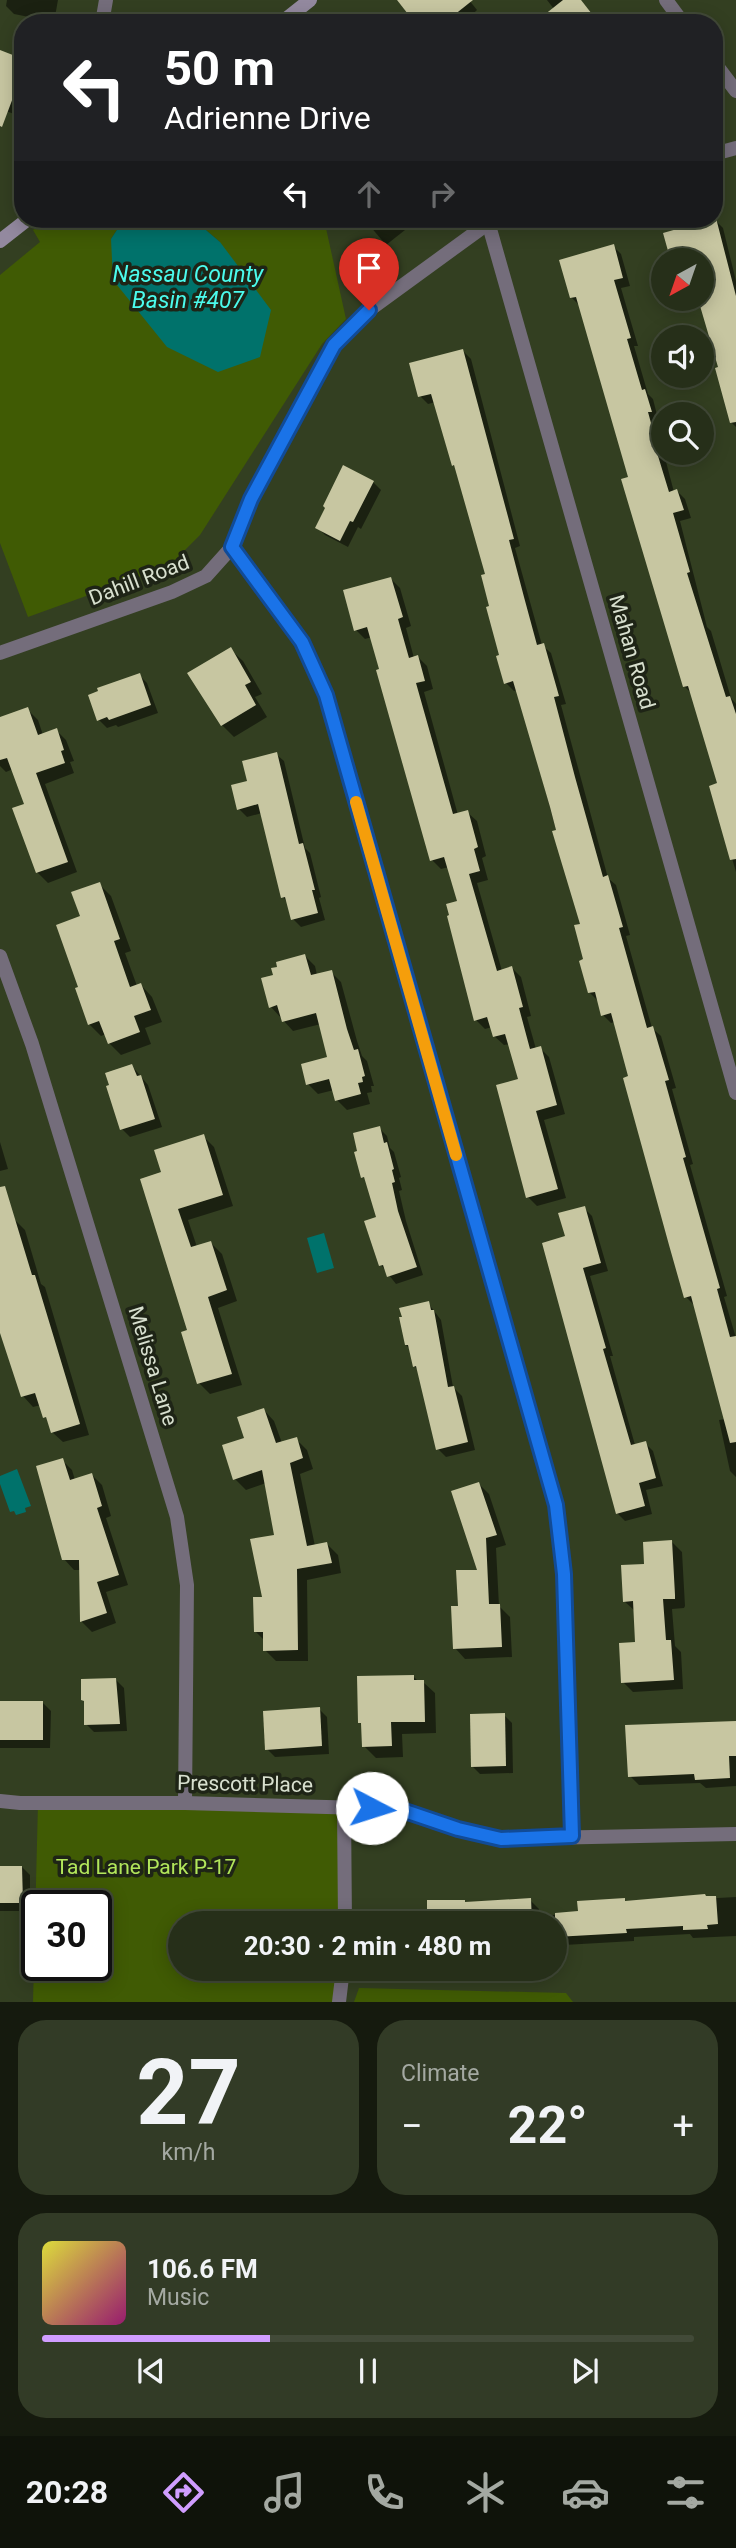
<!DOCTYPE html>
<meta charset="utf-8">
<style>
body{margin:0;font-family:Roboto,sans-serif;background:#323b26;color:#f1f3f6;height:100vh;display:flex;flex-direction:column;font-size:26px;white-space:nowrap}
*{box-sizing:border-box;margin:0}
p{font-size:23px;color:#a4a9a2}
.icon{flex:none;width:38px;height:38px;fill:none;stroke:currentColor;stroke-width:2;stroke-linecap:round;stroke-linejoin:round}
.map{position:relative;height:2002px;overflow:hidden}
.sheet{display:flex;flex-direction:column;gap:18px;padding:18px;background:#151a0e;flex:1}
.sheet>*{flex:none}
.guide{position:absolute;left:14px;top:14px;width:709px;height:214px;border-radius:28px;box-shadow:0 4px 18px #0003,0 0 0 2px #424a38;background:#202124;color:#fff;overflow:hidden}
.needle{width:46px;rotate:220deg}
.fabs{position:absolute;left:651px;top:248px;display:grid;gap:14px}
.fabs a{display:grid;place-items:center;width:63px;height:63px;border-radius:50%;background:#262f19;box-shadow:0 4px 18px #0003,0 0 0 2px #424a38;font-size:35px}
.speed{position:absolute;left:21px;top:1890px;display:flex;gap:14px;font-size:35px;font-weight:700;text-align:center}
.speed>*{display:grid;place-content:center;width:91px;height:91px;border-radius:50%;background:#262f19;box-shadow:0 4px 18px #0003,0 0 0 2px #424a38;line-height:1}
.speed .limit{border:4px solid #111;border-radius:10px;background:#fff;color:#111}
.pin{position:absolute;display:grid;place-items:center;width:60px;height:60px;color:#fff;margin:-72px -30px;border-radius:50% 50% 50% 0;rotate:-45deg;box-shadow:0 0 7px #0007}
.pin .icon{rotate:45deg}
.me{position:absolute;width:77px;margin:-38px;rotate:95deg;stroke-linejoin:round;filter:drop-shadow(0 0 5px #0008)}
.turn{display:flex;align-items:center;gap:24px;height:147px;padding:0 35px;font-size:32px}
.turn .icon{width:91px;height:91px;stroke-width:2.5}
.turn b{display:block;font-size:49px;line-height:60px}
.lanes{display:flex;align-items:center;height:66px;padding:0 35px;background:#0003;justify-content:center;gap:35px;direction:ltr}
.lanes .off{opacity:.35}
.big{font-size:52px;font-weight:700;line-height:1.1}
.sheet .tile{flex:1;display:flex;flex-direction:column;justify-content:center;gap:10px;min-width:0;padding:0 24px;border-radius:28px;background:#323b26}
.sheet .dial{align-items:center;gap:0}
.dial b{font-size:91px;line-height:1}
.song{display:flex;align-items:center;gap:21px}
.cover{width:84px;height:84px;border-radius:10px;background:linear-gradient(135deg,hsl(60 70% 55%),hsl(320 70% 35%))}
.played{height:7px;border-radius:4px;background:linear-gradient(90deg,#d09dff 35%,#424a38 35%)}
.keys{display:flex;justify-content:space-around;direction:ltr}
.heat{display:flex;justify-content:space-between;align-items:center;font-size:38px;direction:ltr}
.sheet .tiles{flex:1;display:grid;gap:18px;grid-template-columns:1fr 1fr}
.tile:last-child{grid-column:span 2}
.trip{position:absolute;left:168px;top:1911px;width:399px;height:70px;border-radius:35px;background:#262f19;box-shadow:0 4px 18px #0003,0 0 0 2px #424a38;font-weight:700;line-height:70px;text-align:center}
.tab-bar{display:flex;height:112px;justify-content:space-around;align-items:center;background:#0f130a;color:#a4a9a2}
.tab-bar .icon{width:49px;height:49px}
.tab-bar .current{color:#d09dff}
.tab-bar b{font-size:32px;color:#f1f3f6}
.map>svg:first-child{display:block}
</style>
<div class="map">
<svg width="736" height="2002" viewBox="0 0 736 2002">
<rect width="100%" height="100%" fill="#333f21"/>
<!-- green -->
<g fill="#405b04" fill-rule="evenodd">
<path d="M47,219H124L111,239L220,242L193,219H324L346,319L322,344L200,535L169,566L28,617L0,543V275L40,242L33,230Z"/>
<path d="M38,1803L344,1808L345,1923H180V1969H343L339,2002H33ZM37,1906H96V1965H37Z"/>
<path d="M359,1988L566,1993L573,2002H354Z"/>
</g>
<!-- water -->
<g fill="#00726b">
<path d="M124,219H193L220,242L271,310L260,357L218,372L167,347L113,280L111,239Z"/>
<path d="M324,1233L334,1268L317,1273L307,1238Z"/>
<path d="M17,1469L31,1506L25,1508L26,1512L16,1515L14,1511L10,1512L0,1484V1476Z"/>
</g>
<!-- shadow -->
<g fill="#0007">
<path d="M7,0H58L54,22L14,14L6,6Z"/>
<path d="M415,0H469L477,10L463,23H417Z"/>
<path d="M547,0H579L554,9Z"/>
<path d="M0,52L23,61V100L17,115L0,109Z"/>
<path d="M364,219H419L386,245Z"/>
<path d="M715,220L723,228L736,281V427L732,423L717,369L720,368L702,299V261H676L672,257Z"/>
<path d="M613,246L621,254L630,286L621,288L638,346H634L648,394L653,399L658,419L655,420L674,492L677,491L685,499L691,518L680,521L707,627L711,631L731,698L736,704V872L711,787L719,785L692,694L684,686L630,478L580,306L571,297Z"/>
<path d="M463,351L471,359L520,546L515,548L542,645L551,653L566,704L561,705L608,878L616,885L630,935L626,936L652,1028L661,1036L676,1088L672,1089L693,1164L690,1165L727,1296L724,1297L736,1338V1477L730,1471L719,1420L725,1419L694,1305L686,1297L615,1022L611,1023L603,1015L598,1001L590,993L582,925L518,690L514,691L506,683L487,575L457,469L453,465L436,402L428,404L420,396Z"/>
<path d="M344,468L373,482L381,490L361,529L358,527L348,547L325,535L317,527Z"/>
<path d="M391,579L400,588L411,626L406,628L414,658L418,657L427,666L433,689L424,692L458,815L467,812L477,821L486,856L482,858L488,880L477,883L502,971L512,968L521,977L531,1016L527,1017L536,1049L540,1048L549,1057L565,1114L544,1120L566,1198L537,1206L528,1197L520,1080L510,1044L504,1045L494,1036L492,1027L485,1029L476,1020L459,903L449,867L441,869L432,860L372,637L365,639L356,630Z"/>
<path d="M231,650L243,661L262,694L255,697L267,717L234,737L222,725Z"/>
<path d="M139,675L147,683L158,713L118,727L116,725L107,728L99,720Z"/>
<path d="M27,709L38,720L43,735L56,730L66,740L74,761L70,762L74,773L45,784L77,872L48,883L37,872L26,805L13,769L6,772L0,766V719Z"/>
<path d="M276,754L284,761L305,848L310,853L321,897L319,898L325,920L301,927L293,919L288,903L283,897L262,813L247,817L239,809L249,782Z"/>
<path d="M99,884L111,896L131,951L125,953L137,986L141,985L152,997L162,1022L145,1028L151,1044L121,1055L109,1043L106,1034L101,1036L89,1024L81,988Z"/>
<path d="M305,956L315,966L317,975L331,972L341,982L357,1041L362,1056L367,1061L374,1086H371L372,1092L367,1093L370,1104L347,1110L337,1100L334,1090L318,1094L308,1084L330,1058L321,1024L293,1031L271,1007L275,976Z"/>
<path d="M132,1066L148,1085L162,1127L130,1137L122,1129Z"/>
<path d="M379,1128L387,1136L390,1148L394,1152L401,1177L399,1178L402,1190L399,1191L406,1221L423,1275L396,1284L381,1265L378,1218L368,1181L363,1177Z"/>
<path d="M203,1136L214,1147L233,1206L188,1220L197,1247L211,1243L222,1254L237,1301L218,1308L242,1385L210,1394L199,1383L164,1173Z"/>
<path d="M0,1142L8,1169L0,1171Z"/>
<path d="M584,1208L592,1216L608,1271L590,1276L613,1356H610L635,1445L645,1443L653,1451L663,1486L646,1490L652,1514L625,1521L617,1513L567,1238Z"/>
<path d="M14,1219L25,1230L41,1284L45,1287L89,1435L63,1442L52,1432L41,1405L33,1407L23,1396L0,1325V1224Z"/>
<path d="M428,1303L441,1320L453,1387L462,1396L475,1450L446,1457L438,1449L418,1370L414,1366L410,1349L406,1345Z"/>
<path d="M264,1410L274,1421L282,1443L296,1439L307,1450L313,1469L300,1474L315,1546L327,1544L338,1555L341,1573L307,1580L308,1661H276L265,1650V1641L255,1631L276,1536L266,1483L246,1490L235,1479L224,1446L246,1439Z"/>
<path d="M62,1460L72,1470L75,1480L92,1475L102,1485L111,1516L106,1518L128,1585L106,1592L116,1623L92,1632L82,1622L81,1570H74L64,1559Z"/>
<path d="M479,1484L489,1494L506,1545L496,1548L499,1606L510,1617L512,1657L465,1659L455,1648L459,1607L479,1571Z"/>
<path d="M672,1542L682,1552L685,1606L684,1608L672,1609L675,1646L681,1652L683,1689L633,1692L623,1682L637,1644L635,1611L624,1601L646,1565Z"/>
<path d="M413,1676L418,1681L423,1682L435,1693L436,1733L402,1734L403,1757L376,1758L364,1746L363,1726L360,1722Z"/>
<path d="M116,1680L124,1688L127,1731L94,1732L86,1724V1703L83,1700Z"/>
<path d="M0,1703H43L51,1711L50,1748H0Z"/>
<path d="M319,1709L327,1717L329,1754L275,1757L267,1749Z"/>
<path d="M504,1715L512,1723L513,1773L480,1774L472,1766Z"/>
<path d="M736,1723V1786L706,1788L700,1783L639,1785L630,1776Z"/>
<path d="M0,1867H22L30,1875V1911H0Z"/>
<path d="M736,1897V1936L693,1938L690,1934L634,1937V1941L564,1945L565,1954H555V1923H429V1901L466,1904L530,1900L539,1909V1916L580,1913L627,1903Z"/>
</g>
<!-- building -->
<g fill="#c7c6a1">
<path d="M397,0H473L444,23H415Z"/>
<path d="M563,0H581L599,23H534Z"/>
<path d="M0,50L23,59V71L2,127L0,126Z"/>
<path d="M716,218L736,296V422L730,423L715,368L718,367L698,299H702V261H684L682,254L670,258L663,233Z"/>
<path d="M614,244L623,278L614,280L631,338L627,339L642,390L645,389L652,412H648L657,445L655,446L669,492L677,489L684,510L673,513L690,572L687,573L726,697L730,696L736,714V859L730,860L709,786L717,783L688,686L683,687L621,479L628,477L591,349L576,297L570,298L559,260Z"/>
<path d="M463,349L514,539L509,540L524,597L537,645L544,643L559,696L554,697L575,777L603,877L608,875L623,927L619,928L647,1028L653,1026L669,1080L665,1081L686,1157L683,1158L720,1288L717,1289L730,1337L736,1336V1442L730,1443L691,1296L684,1298L669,1245L623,1078L628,1076L611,1013L601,1016L595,992L588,993L579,961L583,959L574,925L580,924L552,831L556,830L550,807L513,681L504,684L496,656L499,655L486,607L489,606L481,575L485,574L454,465L452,466L431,394L418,397L409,363Z"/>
<path d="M343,465L374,481L353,522L350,521L340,541L315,528L325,508L323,506Z"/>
<path d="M391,577L403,617L398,619L409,658L418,655L425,681L416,683L453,814L468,810L478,847L474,849L480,871L469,874L497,971L512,966L523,1007L519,1008L530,1049L541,1046L557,1105L536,1111L558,1189L526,1198L496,1085L518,1079L505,1034L493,1037L487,1017L474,1021L447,916L449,915L446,904L457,901L444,857L430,861L376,670L379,669L367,627L354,631L343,590Z"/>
<path d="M231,647L251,682L245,685L256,705L221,726L187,673Z"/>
<path d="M140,673L151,705L109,720L107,717L97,721L88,695L98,691L97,688Z"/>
<path d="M28,707L38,735L57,728L64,750L61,751L65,763L36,773L68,862L36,873L12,808L24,804L7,758L0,760V717Z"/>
<path d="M277,752L299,844L303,843L315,890H312L318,913L291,920L285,897L281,898L258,804L237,810L231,785L247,781L242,761Z"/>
<path d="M100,882L120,939L114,941L130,987L141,983L151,1010L134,1016L140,1032L108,1044L99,1021L88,1025L75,988L78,987L56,925L80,916L71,892Z"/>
<path d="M305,954L311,975L332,970L347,1029L354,1050L358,1049L365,1076L362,1077L363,1082L358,1083L361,1094L335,1101L329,1079L306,1085L301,1064L327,1057L316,1013L282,1022L277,1005L269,1008L261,978L273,975L271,968L277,967L276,962Z"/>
<path d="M132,1064L137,1076L141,1075L155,1119L120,1130L106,1086L109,1085L105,1073Z"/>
<path d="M380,1126L384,1143L387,1142L394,1169L392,1170L395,1182L392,1183L398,1211L417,1267L387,1277L383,1265L379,1266L364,1221L376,1217L364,1177L361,1178L354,1152L357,1151L353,1133Z"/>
<path d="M204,1134L223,1195L178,1209L191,1247L211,1241L227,1290L208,1297L232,1374L197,1384L181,1332L187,1330L140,1179L161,1172L154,1150Z"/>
<path d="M5,1186L32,1275H35L80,1424L51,1433L46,1417L43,1418L35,1393L21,1397L0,1333V1187Z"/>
<path d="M585,1206L601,1263L583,1268L606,1348L603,1349L631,1445L646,1441L656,1478L639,1483L645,1506L616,1514L542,1243L565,1236L558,1213Z"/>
<path d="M429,1301L431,1310H434L448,1387L454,1386L468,1442L436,1450L416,1366L413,1367L408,1345H405L399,1317H402L399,1308Z"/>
<path d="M264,1408L276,1443L297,1437L303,1458L290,1463L307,1546L327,1542L332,1563L297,1569L298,1650L263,1651V1632H254L253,1597H262L250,1539L274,1535L262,1470L233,1480L222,1445L244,1438L237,1417Z"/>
<path d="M63,1458L70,1480L92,1473L102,1506L97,1508L119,1575L97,1582L107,1613L80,1622L79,1560H62L36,1466Z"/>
<path d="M479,1482L497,1535L486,1538L489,1604H500L502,1647L453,1649L451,1606H458L456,1570H477L451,1491Z"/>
<path d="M672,1540L675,1595V1599H663L666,1640H671L674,1680L621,1683L619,1643L635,1642L633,1601L623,1602L621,1565L644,1564L643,1542Z"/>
<path d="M414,1675V1680H424L425,1722H391L392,1746L362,1747L361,1723H358L357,1676Z"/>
<path d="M116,1678L120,1724L84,1725V1701L81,1700V1679Z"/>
<rect x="0" y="1701" width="43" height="39"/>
<path d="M320,1707L322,1746L265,1750L263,1711Z"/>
<path d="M505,1713L506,1766L471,1767L470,1714Z"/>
<path d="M736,1721V1756H729L730,1778L695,1780L694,1774L628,1777L625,1725Z"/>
<path d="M0,1866H22L23,1903H0Z"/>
<path d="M705,1894L706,1896H716L718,1924L707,1925L708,1929L683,1930V1926L626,1929L627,1933L555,1937V1913L578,1911L577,1901L625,1898V1901Z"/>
<path d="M531,1898L532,1923H427V1900H465V1902Z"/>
</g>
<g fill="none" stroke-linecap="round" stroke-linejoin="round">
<!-- street -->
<g stroke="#746d7b" stroke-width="14">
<path d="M666,0L683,23"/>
<path d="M102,23L106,0"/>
<path d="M714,62L736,91"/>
<path d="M714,154L736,148"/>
<path d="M488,222L736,1093"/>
<path d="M232,547L302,642L326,695L556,1505L564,1574L572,1836"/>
<path d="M0,653L172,592L206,576L232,547L251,499L334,345L369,310L494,219"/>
<path d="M0,956L32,1044L177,1517L187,1585L185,1803"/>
<path d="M0,1801L20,1803H185L399,1809L458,1830L501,1839L736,1834"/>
<path d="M344,1808L345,1923"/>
<path d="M339,2002L343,1969"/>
</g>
<!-- secondary -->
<g stroke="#93899f" stroke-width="14">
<path d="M281,23L310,0"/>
<path d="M0,241L28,219"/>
</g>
</g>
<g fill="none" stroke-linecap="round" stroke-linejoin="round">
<defs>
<path id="route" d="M369,310L334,345L251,499L232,547L302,642L326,695L556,1505L564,1574L572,1836L501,1839L458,1829L399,1809L372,1808"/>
</defs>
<!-- route casing -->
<use href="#route" stroke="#114b97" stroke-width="18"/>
<!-- route -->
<use href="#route" stroke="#1a73e8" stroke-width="12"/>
<!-- slow -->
<path stroke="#f59e0b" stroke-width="12" d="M356,802L456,1155"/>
</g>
<g text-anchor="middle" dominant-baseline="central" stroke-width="7" stroke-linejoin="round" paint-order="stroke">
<!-- street labels -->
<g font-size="21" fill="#d8e0cf" stroke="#1e2416">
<text transform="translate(139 580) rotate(-21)">Dahill Road</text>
<text transform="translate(632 652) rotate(74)">Mahan Road</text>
<text transform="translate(153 1366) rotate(73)">Melissa Lane</text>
<text transform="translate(245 1784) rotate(1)">Prescott Place</text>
</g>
<!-- park labels -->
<g font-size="21" fill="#b2e65b" stroke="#1e2416">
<text x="146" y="1867">Tad Lane Park P-17</text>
</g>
<!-- water labels -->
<g font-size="23" font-style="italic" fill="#4bfbed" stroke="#1e2416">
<text x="188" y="274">Nassau County<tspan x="188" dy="26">Basin #407</tspan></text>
</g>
</g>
</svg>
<div class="fabs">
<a><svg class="needle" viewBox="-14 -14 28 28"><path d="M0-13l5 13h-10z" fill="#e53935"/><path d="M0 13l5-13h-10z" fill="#a4a9a2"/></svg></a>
<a><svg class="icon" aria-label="sound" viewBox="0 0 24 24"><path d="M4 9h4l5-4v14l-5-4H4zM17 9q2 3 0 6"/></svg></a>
<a><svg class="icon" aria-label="search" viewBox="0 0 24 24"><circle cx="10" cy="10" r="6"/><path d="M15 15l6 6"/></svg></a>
</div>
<div class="speed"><div class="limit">30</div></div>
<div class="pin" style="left:369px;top:310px;background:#d93025"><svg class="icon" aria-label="arrive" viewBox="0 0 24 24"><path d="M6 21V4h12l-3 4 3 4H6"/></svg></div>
<svg class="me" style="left:372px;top:1808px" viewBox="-20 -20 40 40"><circle r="19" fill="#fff"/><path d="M0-13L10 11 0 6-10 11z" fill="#1a73e8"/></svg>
<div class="trip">20:30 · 2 min · 480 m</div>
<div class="guide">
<div class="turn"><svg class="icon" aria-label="left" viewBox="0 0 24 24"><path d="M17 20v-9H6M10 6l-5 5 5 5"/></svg><div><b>50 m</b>Adrienne Drive</div></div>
<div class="lanes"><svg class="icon" aria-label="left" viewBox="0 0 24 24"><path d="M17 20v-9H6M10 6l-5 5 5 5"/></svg><svg class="icon off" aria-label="ahead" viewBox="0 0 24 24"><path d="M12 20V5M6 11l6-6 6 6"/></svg><svg class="icon off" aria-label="right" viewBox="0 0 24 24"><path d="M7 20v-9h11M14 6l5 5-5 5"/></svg></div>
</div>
</div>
<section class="sheet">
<div class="tiles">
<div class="tile dial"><b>27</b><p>km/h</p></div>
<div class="tile"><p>Climate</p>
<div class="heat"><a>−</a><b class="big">22°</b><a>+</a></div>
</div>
<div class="tile">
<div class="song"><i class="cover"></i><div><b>106.6 FM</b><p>Music</p></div></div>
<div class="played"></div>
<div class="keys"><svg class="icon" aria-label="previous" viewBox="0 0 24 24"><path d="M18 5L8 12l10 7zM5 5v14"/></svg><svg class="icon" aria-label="pause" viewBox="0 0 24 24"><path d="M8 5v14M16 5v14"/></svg><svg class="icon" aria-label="next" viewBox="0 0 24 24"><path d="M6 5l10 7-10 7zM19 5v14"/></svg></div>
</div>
</div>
</section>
<nav class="tab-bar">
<b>20:28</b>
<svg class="icon current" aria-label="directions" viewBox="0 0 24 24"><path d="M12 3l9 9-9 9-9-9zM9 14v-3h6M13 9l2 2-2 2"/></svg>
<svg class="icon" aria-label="music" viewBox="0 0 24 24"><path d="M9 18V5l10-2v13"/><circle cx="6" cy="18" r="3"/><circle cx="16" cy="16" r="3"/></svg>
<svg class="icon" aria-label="phone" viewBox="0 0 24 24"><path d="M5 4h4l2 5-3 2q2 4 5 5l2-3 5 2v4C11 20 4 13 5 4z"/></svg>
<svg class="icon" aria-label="climate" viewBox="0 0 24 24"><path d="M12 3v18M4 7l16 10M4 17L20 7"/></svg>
<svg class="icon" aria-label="car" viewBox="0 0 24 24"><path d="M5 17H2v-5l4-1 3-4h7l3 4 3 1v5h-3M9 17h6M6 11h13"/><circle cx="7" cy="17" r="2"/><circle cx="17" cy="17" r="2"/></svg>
<svg class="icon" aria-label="filters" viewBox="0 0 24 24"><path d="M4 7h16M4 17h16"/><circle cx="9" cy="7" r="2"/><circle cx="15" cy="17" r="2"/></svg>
</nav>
